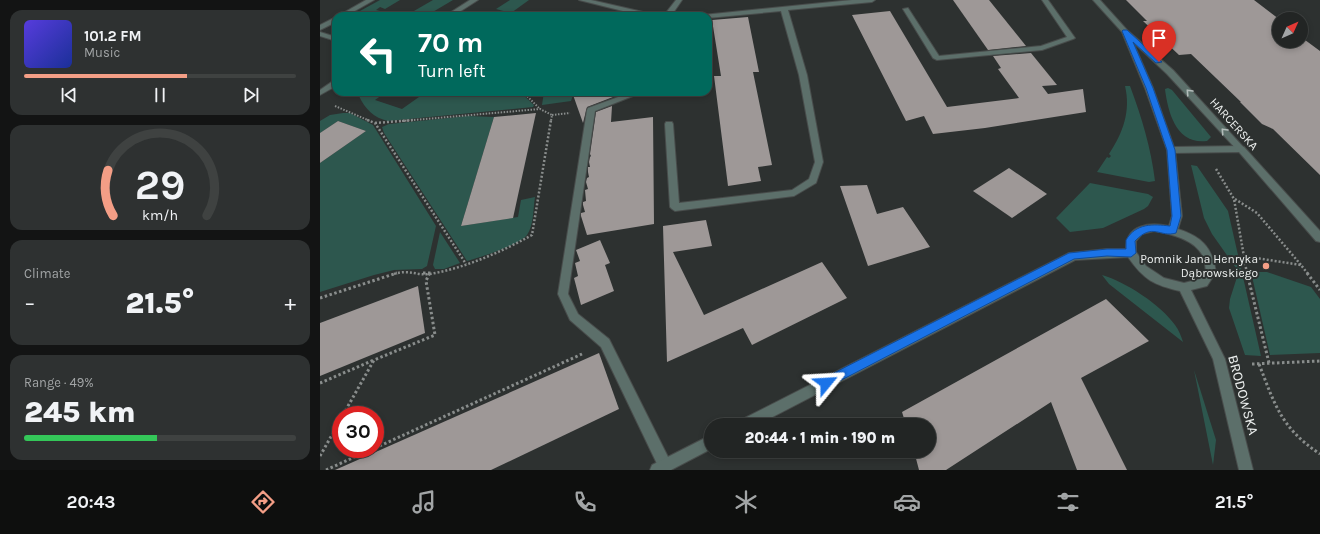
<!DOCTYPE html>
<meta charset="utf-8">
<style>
body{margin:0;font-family:Karla,sans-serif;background:#2e3131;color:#f1f3f6;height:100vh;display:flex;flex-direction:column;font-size:15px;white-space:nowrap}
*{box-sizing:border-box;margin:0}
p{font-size:13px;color:#a2a5a6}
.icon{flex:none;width:22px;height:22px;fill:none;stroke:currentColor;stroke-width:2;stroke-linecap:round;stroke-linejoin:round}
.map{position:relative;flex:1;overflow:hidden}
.drawer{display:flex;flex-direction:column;gap:10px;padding:10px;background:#131414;width:320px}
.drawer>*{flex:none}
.hud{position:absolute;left:12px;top:12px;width:380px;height:84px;border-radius:12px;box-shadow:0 2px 6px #0003,0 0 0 1px #3f4241;background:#00695c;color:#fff;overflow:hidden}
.needle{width:26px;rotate:45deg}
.tools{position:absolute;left:952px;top:12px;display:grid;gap:8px}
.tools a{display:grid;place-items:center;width:36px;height:36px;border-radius:50%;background:#222524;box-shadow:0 2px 6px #0003,0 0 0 1px #3f4241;font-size:20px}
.speed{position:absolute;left:12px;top:406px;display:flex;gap:8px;font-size:20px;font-weight:700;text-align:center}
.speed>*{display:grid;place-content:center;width:52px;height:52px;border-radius:50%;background:#222524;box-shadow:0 2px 6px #0003,0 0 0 1px #3f4241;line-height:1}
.speed .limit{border:6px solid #d22;background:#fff;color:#111}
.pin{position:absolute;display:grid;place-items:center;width:34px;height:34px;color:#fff;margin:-41px -17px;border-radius:50% 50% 50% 0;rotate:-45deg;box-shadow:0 0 4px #0007}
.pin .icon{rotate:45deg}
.me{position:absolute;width:44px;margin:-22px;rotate:63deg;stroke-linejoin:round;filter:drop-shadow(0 0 3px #0008)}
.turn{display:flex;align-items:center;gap:14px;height:84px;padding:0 20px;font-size:18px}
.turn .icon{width:52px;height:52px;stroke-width:2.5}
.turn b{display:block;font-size:28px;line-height:34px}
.big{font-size:30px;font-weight:800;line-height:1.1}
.drawer .widget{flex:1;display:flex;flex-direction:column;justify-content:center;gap:6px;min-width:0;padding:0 14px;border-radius:12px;background:#2e3131}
.drawer .dial{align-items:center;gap:0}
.dial svg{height:104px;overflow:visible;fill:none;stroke:#3f4241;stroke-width:7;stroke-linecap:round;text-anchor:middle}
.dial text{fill:#f1f3f6;stroke:none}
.song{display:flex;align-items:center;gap:12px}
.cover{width:48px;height:48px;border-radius:6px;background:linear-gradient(135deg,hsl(250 70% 55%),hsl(230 70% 35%))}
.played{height:4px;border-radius:2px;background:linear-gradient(90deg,#f49e86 60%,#3f4241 60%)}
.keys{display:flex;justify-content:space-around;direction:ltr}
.heat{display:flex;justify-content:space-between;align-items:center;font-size:22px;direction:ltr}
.charge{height:6px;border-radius:3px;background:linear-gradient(90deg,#34c759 49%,#3f4241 0)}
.trip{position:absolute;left:384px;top:418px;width:232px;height:40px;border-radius:20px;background:#222524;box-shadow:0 2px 6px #0003,0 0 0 1px #3f4241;font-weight:800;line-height:40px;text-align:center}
.tabs{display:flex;height:64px;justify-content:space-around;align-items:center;background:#0e0f0e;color:#a2a5a6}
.tabs .icon{width:28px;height:28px}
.tabs .on{color:#f49e86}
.tabs b{font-size:18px;color:#f1f3f6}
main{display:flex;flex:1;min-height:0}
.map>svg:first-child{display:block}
</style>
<main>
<section class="drawer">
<div class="widget">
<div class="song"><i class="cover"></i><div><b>101.2 FM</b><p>Music</p></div></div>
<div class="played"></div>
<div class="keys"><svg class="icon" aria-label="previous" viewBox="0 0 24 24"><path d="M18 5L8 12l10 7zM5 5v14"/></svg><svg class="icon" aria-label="pause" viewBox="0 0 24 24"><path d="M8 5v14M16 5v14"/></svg><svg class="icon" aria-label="next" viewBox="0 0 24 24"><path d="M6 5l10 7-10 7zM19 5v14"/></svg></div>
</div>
<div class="widget dial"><svg viewBox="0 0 100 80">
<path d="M14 69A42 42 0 1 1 86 69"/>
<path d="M14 69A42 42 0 0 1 10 34" stroke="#f49e86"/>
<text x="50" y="56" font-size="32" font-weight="700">29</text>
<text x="50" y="72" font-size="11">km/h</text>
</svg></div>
<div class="widget"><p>Climate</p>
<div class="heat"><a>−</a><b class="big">21.5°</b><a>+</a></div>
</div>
<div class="widget"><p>Range · 49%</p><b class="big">245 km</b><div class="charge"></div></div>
</section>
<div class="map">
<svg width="1000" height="470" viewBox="0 0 1000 470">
<rect width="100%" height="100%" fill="#2d3130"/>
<!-- green -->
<g fill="#2d574e">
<path d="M60,0H80L65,9L60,7L56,10L60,11L51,16H31Z"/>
<path d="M113,0H133L106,16L87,15Z"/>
<path d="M190,0H209L191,13L176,9Z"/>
<path d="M805,86H810C822,118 831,148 835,181L829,182L777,172L787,157L789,158L791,156L789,154C803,133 811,111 805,86Z"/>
<path d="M848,88L852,90L891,137L887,141C857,145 848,114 845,89Z"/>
<path d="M45,92H66L55,100L82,109L106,92H200L214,105L213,107L68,121C54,118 45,109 39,96Z"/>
<path d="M224,92H254L251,101L222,105Z"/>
<path d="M23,113H30L53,125L116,226L107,266L102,269L74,270L54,275L0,292V163L46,131L18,121L0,133V121L10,115Z"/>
<path d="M148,116L174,117L141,226L198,217L201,200L215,197C213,209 214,225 207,235C199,245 161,257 147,261L64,133L62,127L69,124Z"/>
<path d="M871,165L877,166L908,211L941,356L925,355L909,308L910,299L917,277L916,268L892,234L884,218Z"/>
<path d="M770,183L828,194L833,197L828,206L824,209L783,228L750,232L736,218Z"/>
<path d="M120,232L140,263L124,269H115L113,265Z"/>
<path d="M931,272H947L991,287L1000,299V353L950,355Z"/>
<path d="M782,275C806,282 841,305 855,325C859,330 861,336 863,342L789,284Z"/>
<path d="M874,370L896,440L893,465Z"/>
</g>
<!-- building -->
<g fill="#9e9897">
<path d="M633,0H669L706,46L668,50Z"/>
<path d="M806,0H934L959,19V41H981V37L1000,51V175L953,129L942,124L920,102H921L871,54L859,55L823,21H827Z"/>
<path d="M570,11L627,107L699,98L678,69L681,68L673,56L711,53L737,85L722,86L728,94L763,89L766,112L665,128L613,134L604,116L586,121L532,15Z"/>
<path d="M428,17L439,72H433L452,165L438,167L441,181L408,186L394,76H401L392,20Z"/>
<path d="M252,92H293V97L267,107L263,123Z"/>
<path d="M292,106L291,122L333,117L334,224L267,235L261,216V213L265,212L263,205V202L266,201L265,190L268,189L266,182L267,178L269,177L268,172V167H270L269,162L270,157L271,156L270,154L276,112Z"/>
<path d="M216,113L193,218L141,226L174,117Z"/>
<path d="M18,121L46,131L0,163V133Z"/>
<path d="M689,168L727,194L692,218L653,191Z"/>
<path d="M547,185L557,214L583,207L610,247L548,266L520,186Z"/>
<path d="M386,220L392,246L353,252L384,315L502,262L527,298L432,345L423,328L347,362L343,226Z"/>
<path d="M280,240L290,263L285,265L294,291L261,305L254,278L258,276L255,263L260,261L256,250Z"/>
<path d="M98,286L105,333L0,376V323Z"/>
<path d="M786,299L829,341L761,378L807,470H757L731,402L626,470H599L594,451H609V425H586L582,412Z"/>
<path d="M279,353L299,409L171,470H15Z"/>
</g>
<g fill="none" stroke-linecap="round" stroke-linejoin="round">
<defs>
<g id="lane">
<path d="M46,0H54L26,16H18Z"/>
<path d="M259,0H271L323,12L345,14L356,0H362L351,16H323Z"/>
<path d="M532,0H555L552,2L468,10L487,75L503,162L496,183L474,196L355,211L352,209L350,207L345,124L346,122H352L353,124L359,203L472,190L489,179L495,162L479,75L461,11L388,18V16H382L383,15Z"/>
<path d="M722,0H728L755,38L753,39L722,50L617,60L613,58L583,9L588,8L619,56L721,46L747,37Z"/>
<path d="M16,17V22L0,30V25Z"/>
<path d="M0,32L16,37V41L0,36Z"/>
<path d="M312,92H323L275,111L248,294L258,314L289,339L350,461L352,466L350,470H340L281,347L250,320L238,294L267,110L268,108Z"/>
<path d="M921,146L924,147L1000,231V242L996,241L919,152L851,153L847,150L851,147Z"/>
</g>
<g id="street">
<path d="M150,0H158L133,16H125Z"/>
<path d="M773,0H780L807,30L853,70L925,149L921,152L918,151L847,74L813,42L833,88L855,150L862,216L858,229C882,237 892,247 896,272L887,286L871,290L905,359L933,470H919L893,359L860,291C834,285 824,280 808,257L755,260L437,425H418L419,421L749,253L787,249H806C806,224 830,222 849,226L852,216L847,150L825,88L802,32ZM834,231C851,234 874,239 883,256C885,261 885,266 886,271L880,279L864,283L844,278L826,266L816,252V241L822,234Z"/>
<path d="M13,81H16V86L0,95V90Z"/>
<path d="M391,435V449L351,470H330L332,465Z"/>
</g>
</defs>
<!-- lane casing -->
<use href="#lane" stroke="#484c4b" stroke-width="2"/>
<!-- street casing -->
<use href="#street" stroke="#484c4b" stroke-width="2"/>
<!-- path-far2 -->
<g stroke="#898d8c" stroke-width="2" stroke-dasharray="1.5 1.5" stroke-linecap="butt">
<path d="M203,92L219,108"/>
<path d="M15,106L50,121"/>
<path d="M232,115L250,113"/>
<path d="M82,121L220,109L232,115L231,121"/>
</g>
<!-- path-far1 -->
<g stroke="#898d8c" stroke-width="2.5" stroke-dasharray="2 2" stroke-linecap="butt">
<path d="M47,120L55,123L146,264"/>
<path d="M55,123L94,120"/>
<path d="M896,169L914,199L927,274"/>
<path d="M915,199L937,213L981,265"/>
<path d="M923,256L981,265L988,274"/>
<path d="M74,274C90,269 97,276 110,274C145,268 181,252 212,235L231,120"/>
</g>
<!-- path -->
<g stroke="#898d8c" stroke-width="3" stroke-dasharray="2.5 2.5" stroke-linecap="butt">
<path d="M103,273H112"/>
<path d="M927,273L949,363"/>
<path d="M987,273L1000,290"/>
<path d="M0,298L77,273"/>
<path d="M932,364L1000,361"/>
<path d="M939,364C955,405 961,428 1000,454"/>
<path d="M0,383L54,360"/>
<path d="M23,415L54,360L115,335L106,281L109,274"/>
<path d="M55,448L262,354"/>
<path d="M0,456L21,419"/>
<path d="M6,470L52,449"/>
</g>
<!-- lane -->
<use href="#lane" fill="#5c6f6a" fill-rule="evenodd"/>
<!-- street -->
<use href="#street" fill="#5c6f6a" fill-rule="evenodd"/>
</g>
<!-- one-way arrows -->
<defs><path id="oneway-chevron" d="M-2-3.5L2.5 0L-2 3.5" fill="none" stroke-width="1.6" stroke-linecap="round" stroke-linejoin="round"/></defs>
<g stroke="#b3bcba">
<use href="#oneway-chevron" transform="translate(869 92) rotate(-133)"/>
<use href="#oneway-chevron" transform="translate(904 131) rotate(-133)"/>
</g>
<!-- route -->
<path fill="#1a73e8" stroke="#114b97" d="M803,30H807L842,62L836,63L813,42L833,88L855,150L861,216L856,233C840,238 833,222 815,241L816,253L811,257L787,256L754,259L510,386L506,388L502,386L501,383L502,379L749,253L787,249H806V240C816,223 833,224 850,226L852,216L847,150L826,88L802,31Z"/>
<!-- markers -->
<circle fill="#f49e86" stroke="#2d3130" stroke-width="1.5" cx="946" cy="266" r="4"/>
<g text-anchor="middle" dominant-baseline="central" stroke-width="4" stroke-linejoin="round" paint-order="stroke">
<!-- street labels -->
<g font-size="12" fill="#edf0ef" stroke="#2d3130">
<text transform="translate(914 124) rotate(48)">HARCERSKA</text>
</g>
<!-- poi labels -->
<g font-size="12" fill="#edf0ef" stroke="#2d3130" text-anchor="end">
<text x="938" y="259">Pomnik Jana Henryka<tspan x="938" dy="14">Dąbrowskiego</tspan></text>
</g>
<!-- near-street labels -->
<g font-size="14" fill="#edf0ef" stroke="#2d3130">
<text transform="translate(923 395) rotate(75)">BRODOWSKA</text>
</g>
</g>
</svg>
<div class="tools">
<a><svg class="needle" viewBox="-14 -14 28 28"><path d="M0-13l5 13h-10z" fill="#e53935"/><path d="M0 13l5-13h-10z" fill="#a2a5a6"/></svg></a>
</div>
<div class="speed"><div class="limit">30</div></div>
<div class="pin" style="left:839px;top:62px;background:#d93025"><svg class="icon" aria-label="arrive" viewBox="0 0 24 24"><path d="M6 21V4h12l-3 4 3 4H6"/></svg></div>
<svg class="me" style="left:506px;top:383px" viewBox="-20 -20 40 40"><path d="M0-17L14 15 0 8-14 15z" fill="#1a73e8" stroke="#fff" stroke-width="4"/></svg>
<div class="trip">20:44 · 1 min · 190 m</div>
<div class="hud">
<div class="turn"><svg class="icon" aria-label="left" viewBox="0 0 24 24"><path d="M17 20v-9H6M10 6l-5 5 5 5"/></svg><div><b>70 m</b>Turn left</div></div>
</div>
</div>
</main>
<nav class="tabs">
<b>20:43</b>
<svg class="icon on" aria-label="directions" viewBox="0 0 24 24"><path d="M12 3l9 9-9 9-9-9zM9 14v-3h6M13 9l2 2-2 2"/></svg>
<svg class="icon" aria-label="music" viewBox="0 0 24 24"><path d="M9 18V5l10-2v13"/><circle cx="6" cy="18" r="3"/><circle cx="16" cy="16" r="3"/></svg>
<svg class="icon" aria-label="phone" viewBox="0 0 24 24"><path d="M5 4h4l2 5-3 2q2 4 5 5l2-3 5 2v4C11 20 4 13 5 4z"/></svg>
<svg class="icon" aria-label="climate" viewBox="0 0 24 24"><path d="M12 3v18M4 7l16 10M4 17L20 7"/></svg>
<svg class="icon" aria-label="car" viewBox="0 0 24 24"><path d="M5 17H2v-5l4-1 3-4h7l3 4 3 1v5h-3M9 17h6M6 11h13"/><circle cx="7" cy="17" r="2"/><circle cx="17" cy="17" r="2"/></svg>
<svg class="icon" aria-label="filters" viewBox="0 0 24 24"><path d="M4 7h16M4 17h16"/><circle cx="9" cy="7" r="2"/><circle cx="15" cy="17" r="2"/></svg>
<b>21.5°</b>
</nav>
